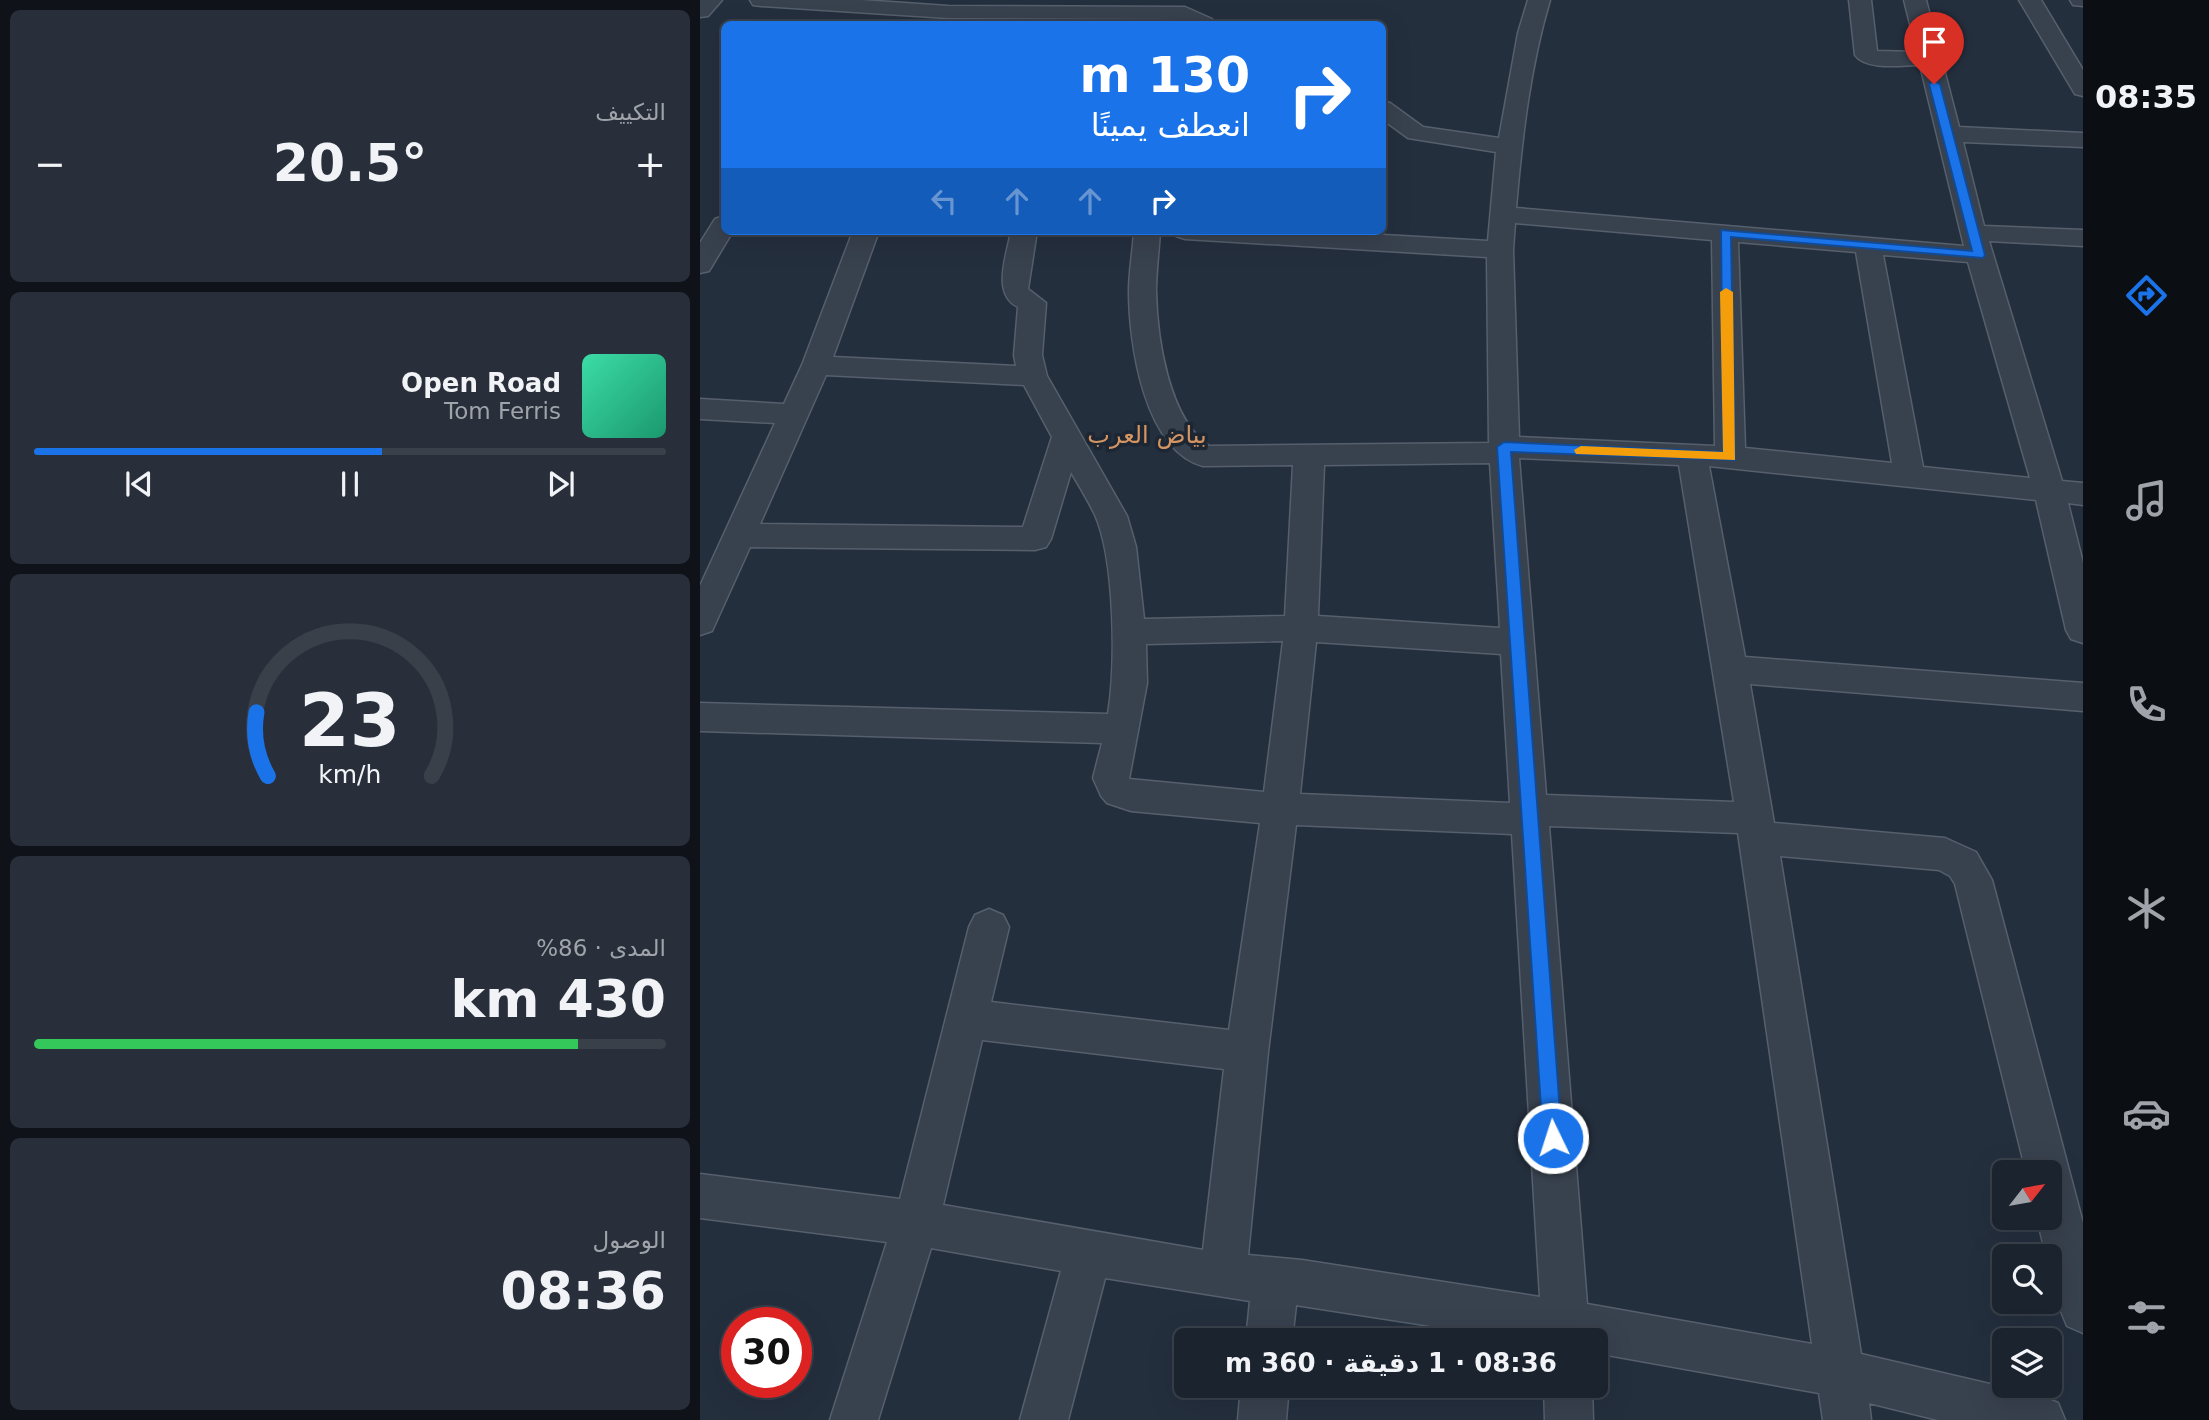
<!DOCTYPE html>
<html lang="ar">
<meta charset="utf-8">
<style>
body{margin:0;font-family:"DejaVu Sans",Vazirmatn,sans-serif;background:#282f3a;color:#f1f3f6;direction:rtl;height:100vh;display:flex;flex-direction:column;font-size:26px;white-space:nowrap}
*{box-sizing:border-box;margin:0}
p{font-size:23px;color:#a0a4aa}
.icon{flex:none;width:38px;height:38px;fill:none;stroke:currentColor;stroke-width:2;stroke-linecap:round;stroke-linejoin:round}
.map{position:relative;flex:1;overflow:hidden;direction:ltr}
.details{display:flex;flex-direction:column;gap:10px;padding:10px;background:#0f1319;width:700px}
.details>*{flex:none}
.guide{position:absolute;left:21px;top:21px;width:665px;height:214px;border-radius:10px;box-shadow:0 7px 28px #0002,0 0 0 2px #39404a;direction:rtl;background:#1a73e8;color:#fff;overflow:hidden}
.needle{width:46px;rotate:59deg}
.controls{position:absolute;left:1292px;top:1160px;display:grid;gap:14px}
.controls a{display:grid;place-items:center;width:70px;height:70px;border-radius:10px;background:#1b232e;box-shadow:0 7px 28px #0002,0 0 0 2px #39404a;font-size:35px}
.speed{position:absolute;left:21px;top:1307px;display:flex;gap:14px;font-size:35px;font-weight:700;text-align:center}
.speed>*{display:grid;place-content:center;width:91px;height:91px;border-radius:50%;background:#1b232e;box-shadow:0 7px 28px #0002,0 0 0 2px #39404a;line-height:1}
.speed .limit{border:10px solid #d22;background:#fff;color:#111}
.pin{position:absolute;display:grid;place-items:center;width:60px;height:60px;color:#fff;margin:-72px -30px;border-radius:50% 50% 50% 0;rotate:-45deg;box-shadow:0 0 7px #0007}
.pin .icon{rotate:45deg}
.me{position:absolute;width:77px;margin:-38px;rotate:356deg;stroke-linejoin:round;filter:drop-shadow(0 0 5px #0008)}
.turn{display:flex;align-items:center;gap:24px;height:147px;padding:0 21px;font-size:32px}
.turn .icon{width:91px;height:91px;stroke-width:2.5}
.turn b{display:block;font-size:49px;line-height:60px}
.lanes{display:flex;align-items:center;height:66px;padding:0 21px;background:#0003;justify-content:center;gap:35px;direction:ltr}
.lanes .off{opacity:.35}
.big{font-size:52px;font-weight:700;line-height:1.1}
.details .widget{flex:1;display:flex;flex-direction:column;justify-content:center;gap:10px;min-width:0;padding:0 24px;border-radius:10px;background:#282f3a}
.details .dial{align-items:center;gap:0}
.dial svg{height:182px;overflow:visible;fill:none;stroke:#39404a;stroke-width:7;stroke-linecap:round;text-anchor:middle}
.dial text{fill:#f1f3f6;stroke:none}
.song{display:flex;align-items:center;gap:21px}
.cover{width:84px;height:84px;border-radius:10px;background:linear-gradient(135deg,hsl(160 70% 55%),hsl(160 70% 35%))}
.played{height:7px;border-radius:4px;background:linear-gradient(90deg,#1a73e8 55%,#39404a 55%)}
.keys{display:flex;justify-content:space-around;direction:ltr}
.heat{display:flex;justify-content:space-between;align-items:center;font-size:38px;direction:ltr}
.charge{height:10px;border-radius:5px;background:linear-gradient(90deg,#34c759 86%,#39404a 0)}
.trip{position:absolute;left:474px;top:1328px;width:434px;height:70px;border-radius:10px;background:#1b232e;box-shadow:0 7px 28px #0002,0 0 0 2px #39404a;font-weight:700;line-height:70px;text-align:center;direction:rtl}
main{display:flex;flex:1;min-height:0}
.dock{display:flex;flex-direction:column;width:126px;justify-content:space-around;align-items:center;background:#0b0e12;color:#a0a4aa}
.dock .icon{width:49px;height:49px}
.dock .active{color:#1a73e8}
.dock b{font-size:32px;color:#f1f3f6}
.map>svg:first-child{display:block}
</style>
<main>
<nav class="dock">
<b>08:35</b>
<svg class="icon active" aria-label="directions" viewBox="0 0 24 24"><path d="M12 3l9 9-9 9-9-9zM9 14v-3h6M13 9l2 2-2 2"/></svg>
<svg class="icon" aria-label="music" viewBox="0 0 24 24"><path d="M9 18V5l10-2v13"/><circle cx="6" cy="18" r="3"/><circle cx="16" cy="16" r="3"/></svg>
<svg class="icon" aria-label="phone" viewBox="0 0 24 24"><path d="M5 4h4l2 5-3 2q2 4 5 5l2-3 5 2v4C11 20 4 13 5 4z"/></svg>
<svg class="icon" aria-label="climate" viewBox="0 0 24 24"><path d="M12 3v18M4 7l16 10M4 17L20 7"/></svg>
<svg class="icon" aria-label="car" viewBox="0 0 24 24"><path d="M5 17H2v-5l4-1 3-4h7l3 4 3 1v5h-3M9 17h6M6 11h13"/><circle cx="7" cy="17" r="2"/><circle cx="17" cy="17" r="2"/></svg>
<svg class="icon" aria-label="filters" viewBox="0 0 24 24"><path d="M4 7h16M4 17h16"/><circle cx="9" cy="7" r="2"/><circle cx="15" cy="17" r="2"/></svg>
</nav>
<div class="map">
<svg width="1383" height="1420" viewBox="0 0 1383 1420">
<rect width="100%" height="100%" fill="#242f3e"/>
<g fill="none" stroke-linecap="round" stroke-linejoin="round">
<defs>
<g id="minor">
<path d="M0,0H22L8,16L0,17Z"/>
<path d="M50,0H161L248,6L485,7L512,19L515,24H489L481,19L248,18L61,6L53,5Z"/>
<path d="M828,0H850C830,67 822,138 816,208L1264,246L1220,65C1203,65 1166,71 1155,55L1149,0H1171L1177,51L1217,52L1204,0H1226L1259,127L1383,133V147L1263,142L1284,226L1383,230V246L1289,241L1362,481L1383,483V505L1368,503L1383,563V643L1371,639L1366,630L1336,500L1009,466L1045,657L1383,683V711L1050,684L1074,823L1245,838L1276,852L1292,880L1383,1223V1333L1367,1326C1358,1305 1349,1280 1349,1256H1346L1337,1218H1349V1172H1326L1255,884L1250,876L1239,870L1080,856L1161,1354L1341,1396L1358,1403L1365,1420H1238L1169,1403L1171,1420H1123L1119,1393L896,1353V1340H822L602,1306L596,1305L592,1340H546L550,1301L405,1278L368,1420H320L361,1271L231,1248L178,1420H130L187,1242L0,1218V1174L200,1199L269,927L275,915L289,909L303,915L309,927L291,1002L529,1030L560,823L431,811L407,803L401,796L393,778L402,743L0,731V703L408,714C416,665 415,560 395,515C388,500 379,486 371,472L351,539L346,547L335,550L50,547L12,631L0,635V586L75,423L0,419V399L84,404L102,365L153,231H179L133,357L316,366L314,355L318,307C291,294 307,255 311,231H337L328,289L346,303L342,355L347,376L427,516L436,547L444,619L585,616L593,465L503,466C444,450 429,343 429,291C429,271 433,251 434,231H460C459,251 456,271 456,291C457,337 468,418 509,446L789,443L787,257L485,239L476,236L472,231H614L788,241L796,152L708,138L682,119V101L690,103L723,127L799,138L818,33ZM815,223L1012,240L1015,446L819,437L813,250ZM1038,242L1156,252L1192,463L1045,448ZM1183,255L1268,262L1330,478L1223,467ZM126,375L324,385L352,437L323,527L60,524ZM819,458L979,465L1034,802L846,795ZM790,463L800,628L618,616L624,465ZM583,641L564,792L429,779L447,683L446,644ZM616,642L801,654L810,803L600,794ZM596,825L812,834L840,1297L602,1260L548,1255L568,1052ZM849,826L1038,833L1112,1344L887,1304ZM282,1040L524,1069L503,1250L243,1205Z"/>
<path d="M1319,0H1341L1383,70V96L1375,94L1372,89Z"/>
<path d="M1370,0H1383V6L1373,5Z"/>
<path d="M24,216V231H33L9,271L0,273V243L15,219Z"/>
<path d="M541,1386H589L586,1420H538Z"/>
<path d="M844,1386H892L893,1420H845Z"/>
</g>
</defs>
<!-- minor casing -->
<use href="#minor" stroke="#565f6c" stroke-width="3"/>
<!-- minor -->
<use href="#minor" fill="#38414e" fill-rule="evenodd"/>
</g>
<!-- route -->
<path fill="#1a73e8" stroke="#114b97" stroke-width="2" d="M1234,81L1240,84L1285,255L1283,258L1031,237L1035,460L811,452L862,1138L860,1145L853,1148L846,1145L843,1138L797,447L804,442L1023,452L1021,230L1272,251L1229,84Z"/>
<!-- slow -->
<path fill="#f59e0b" d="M1026,288L1033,292L1035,460L876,454L874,450L881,446L1023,452L1020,292Z"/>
<g text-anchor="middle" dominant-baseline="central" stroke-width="7" stroke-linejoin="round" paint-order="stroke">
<!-- quarter labels -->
<g font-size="24" fill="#d59563" stroke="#1d2633">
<text x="447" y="435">بياض العرب</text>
</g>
</g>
</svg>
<div class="controls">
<a><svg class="needle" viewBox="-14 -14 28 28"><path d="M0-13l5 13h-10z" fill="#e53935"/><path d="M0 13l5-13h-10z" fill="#a0a4aa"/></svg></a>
<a><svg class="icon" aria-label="search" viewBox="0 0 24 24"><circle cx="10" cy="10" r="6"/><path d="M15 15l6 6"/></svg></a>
<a><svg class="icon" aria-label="layers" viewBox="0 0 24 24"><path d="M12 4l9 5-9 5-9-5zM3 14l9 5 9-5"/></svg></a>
</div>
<div class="speed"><div class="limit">30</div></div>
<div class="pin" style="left:1234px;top:84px;background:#d93025"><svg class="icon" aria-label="arrive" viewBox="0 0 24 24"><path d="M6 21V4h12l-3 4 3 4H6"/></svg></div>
<svg class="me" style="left:853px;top:1138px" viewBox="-20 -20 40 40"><circle r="17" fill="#1a73e8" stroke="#fff" stroke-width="3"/><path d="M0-11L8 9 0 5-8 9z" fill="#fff"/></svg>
<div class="trip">08:36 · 1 دقيقة · 360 m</div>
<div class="guide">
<div class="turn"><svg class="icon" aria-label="right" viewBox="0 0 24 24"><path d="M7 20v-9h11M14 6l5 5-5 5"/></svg><div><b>130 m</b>انعطف يمينًا</div></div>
<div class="lanes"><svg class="icon off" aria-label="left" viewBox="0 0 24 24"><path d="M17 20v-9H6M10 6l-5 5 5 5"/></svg><svg class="icon off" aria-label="ahead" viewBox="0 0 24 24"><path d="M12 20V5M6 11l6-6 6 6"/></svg><svg class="icon off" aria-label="ahead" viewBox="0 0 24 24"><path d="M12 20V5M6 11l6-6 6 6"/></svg><svg class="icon" aria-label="right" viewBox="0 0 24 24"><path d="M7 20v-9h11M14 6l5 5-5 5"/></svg></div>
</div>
</div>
<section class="details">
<div class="widget"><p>التكييف</p>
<div class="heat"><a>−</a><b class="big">20.5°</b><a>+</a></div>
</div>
<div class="widget">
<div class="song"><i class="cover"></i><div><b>Open Road</b><p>Tom Ferris</p></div></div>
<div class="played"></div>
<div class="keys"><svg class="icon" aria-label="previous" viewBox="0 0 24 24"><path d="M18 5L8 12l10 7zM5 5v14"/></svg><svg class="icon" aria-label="pause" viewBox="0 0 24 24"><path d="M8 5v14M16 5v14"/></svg><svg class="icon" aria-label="next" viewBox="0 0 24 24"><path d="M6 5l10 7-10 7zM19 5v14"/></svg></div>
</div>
<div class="widget dial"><svg viewBox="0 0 100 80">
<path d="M14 69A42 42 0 1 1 86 69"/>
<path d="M14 69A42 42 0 0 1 9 41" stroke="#1a73e8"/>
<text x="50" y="56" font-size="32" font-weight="700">23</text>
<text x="50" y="72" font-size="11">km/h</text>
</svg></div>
<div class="widget"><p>المدى · 86%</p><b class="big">430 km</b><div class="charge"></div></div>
<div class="widget"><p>الوصول</p><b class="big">08:36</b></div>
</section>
</main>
